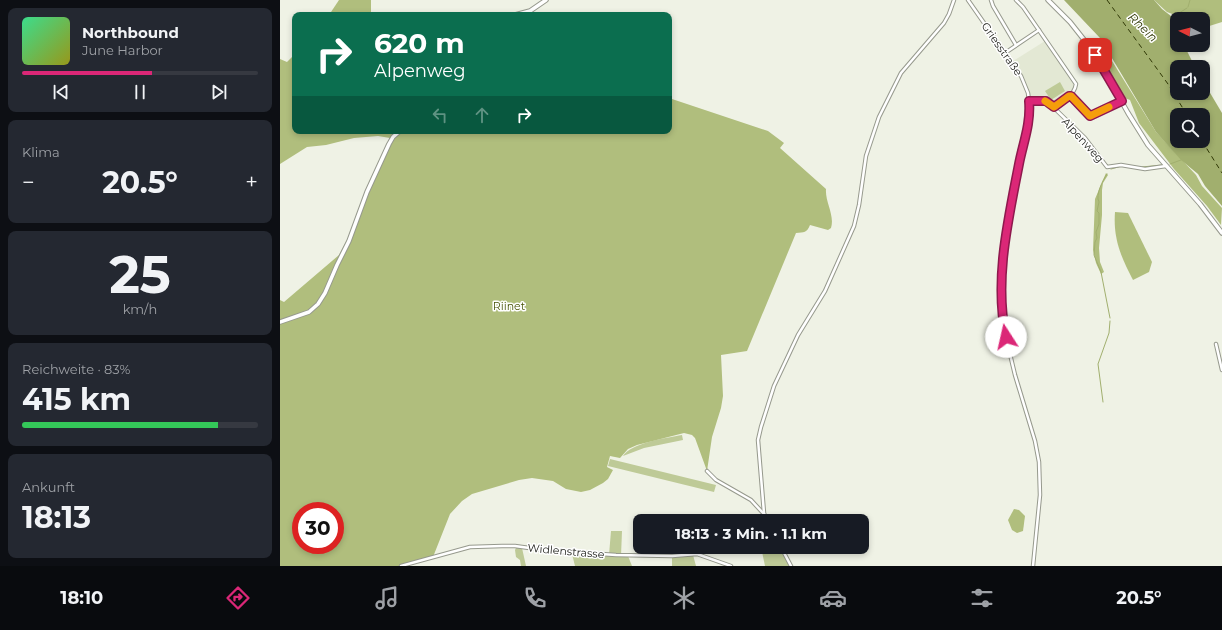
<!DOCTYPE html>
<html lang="de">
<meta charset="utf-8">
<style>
body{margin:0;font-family:Montserrat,sans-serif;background:#242831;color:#f1f3f6;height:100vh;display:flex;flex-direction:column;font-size:15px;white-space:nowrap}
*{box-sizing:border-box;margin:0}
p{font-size:13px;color:#9ea1a6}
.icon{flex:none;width:22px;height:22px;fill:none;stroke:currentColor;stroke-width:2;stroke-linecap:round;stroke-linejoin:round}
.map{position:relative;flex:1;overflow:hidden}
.details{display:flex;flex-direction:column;gap:8px;padding:8px;background:#0d0f14;width:280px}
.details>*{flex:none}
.guide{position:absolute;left:12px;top:12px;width:380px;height:122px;border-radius:8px;box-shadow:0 2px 6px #0003;background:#0b6e4f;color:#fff;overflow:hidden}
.needle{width:26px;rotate:276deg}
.tools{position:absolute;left:890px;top:12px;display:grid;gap:8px}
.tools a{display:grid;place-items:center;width:40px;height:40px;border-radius:8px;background:#171b24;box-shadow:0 2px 6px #0003;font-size:20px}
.speed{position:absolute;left:12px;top:502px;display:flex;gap:8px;font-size:20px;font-weight:700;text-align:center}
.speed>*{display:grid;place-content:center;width:52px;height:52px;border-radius:50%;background:#171b24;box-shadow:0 2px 6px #0003;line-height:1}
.speed .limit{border:6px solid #d22;background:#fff;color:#111}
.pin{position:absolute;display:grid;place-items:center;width:34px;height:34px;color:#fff;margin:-17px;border-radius:8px;box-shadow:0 2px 6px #0006}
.me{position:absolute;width:44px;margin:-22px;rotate:350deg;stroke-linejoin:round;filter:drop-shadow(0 0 3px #0008)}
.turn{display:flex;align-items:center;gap:14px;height:84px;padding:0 16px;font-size:18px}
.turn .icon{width:52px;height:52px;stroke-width:2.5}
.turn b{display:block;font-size:28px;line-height:34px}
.lanes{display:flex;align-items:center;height:38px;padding:0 16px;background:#0003;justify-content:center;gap:20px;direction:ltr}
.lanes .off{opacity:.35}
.big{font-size:30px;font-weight:700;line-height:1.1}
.details .card{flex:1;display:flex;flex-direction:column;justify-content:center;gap:6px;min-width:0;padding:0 14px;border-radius:8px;background:#242831}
.details .dial{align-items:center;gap:0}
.dial b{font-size:52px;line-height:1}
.song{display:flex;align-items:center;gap:12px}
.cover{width:48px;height:48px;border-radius:6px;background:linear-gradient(135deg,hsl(150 70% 55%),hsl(60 70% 35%))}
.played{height:4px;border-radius:2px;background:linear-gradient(90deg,#db2777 55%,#363941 55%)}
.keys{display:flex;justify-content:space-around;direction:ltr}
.heat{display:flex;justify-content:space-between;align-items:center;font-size:22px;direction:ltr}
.charge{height:6px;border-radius:3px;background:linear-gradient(90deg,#34c759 83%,#363941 0)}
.trip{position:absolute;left:353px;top:514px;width:236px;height:40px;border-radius:8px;background:#171b24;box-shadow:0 2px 6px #0003;font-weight:700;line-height:40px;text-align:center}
.menu{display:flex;height:64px;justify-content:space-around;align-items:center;background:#090b0e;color:#9ea1a6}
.menu .icon{width:28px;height:28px}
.menu .selected{color:#db2777}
.menu b{font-size:18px;color:#f1f3f6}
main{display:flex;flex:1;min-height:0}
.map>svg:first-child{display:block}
</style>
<main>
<section class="details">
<div class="card">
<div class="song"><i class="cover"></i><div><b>Northbound</b><p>June Harbor</p></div></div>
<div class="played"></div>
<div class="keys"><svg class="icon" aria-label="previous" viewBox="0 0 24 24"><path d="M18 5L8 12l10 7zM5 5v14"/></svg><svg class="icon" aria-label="pause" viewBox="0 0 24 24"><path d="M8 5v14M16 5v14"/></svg><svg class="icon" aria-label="next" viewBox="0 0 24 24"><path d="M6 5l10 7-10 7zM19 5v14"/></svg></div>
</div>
<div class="card"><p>Klima</p>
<div class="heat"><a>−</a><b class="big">20.5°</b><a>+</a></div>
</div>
<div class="card dial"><b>25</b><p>km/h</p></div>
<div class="card"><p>Reichweite · 83%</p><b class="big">415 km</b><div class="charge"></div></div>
<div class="card"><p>Ankunft</p><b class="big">18:13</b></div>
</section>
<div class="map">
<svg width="942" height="566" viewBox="0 0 942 566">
<rect width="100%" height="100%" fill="#eff2e5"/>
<!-- built -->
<path fill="#e3e8d4" d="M765,41L795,86L792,93L773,104L766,100L751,99L742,76L733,61Z"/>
<!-- green -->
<g fill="#beca97">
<path d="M780,82L785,91L771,100L765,91Z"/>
<path d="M402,435L403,440L364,448L343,456C351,443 386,438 402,435Z"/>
<path d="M330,459L436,485L434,492L328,466Z"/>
<path d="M331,531H342L341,556L329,555Z"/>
<path d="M481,547H500L510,566H485Z"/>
<path d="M236,548H242L246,566H241L240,560L236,557L235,550Z"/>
<path d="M292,554C311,554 329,557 348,556L352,566H295Z"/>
<path d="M413,555L416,566H392V556Z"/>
</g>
<!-- forest -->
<g fill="#b0be7d" fill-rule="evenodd">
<path d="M59,0H91V15H49Z"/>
<path d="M874,0H942V22L923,28V19L897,20L895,15L887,12Z"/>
<path d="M819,40L876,132L916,175L922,186L942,208L941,225L927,206L894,169L859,123L850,100L842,97L811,46Z"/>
<path d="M15,54V131H389V98L488,131L504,143L500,148L546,189C545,202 555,215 551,228L548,230L530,225C527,233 524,232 516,233L467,351L441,355L443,396L441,408L432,437L427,471L415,438L412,435L404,433L357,445L348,449L340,458L330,456L327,467L333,470L328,479L323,483L310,490L301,492L286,489L273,481L252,478L239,480L192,494L182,501L170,514L153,557L121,566H0V300L4,302L59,255L69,236L85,192L110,138L98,136L74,138L46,145L27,147L0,164V59L7,62ZM21,511H55V545H21Z"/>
<path d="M826,173L828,175L823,183L822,190V215L819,248L820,262L824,272L821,274L816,263L813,250L815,199Z"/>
<path d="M835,212L848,213L872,262L869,272L853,280C841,257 833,239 835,212Z"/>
<path d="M734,509L739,510L745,516L743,531L737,533L732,530L728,520Z"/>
</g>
<!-- water -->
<path fill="#a1af6e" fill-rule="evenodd" d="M784,0H874L882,9L896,20L897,45H904L915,67H897V93H923V81L942,113V206L925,186L918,174L901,160L876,132L820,38ZM897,115H923V141H897Z"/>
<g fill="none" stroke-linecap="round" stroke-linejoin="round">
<!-- stream -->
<g stroke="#a1af6e" stroke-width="1">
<path d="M908,7L910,0"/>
<path d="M893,17L907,8"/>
<path d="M890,164L901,160"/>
<path d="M862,167L882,165"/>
<path d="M831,169L842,166"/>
<path d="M827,174C823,180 815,195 819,202L817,211L819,213V224L816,232L817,238L815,242L814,255L821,272L830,318"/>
<path d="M823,402L818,364L829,333L830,321"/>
</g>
<!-- ferry -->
<g stroke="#303805" stroke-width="1" stroke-dasharray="5 4" stroke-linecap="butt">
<path d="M827,0L888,84L907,115"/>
<path d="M922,141L942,173"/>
</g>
<defs>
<g id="street">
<path d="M688,0L741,76L748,93L749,101L750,112L747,132L739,163L725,237L721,309L724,329L735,375L755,441L759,462L760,495L753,566"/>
<path d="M711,0L713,6L736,45"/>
<path d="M736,0L743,7L796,84L795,88L791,96H789L774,107"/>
<path d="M725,53L759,30"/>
<path d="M791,96L810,116L841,101"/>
<path d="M749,101L762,100L770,104L805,138L827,167L841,165L865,169L886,166"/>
<path d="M936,344L942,370"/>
<path d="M427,471L436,480L471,500L483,513"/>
<path d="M487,521L484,513L478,440L481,427L494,386L518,335L545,291L574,226L579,205L586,156L599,117L621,73L664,23L669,14L674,0"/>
<path d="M501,547L511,566"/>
<path d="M121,566L190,547L222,546H235L278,552L307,553L336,555L392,556L417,554L451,566"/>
</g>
<g id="secondary">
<path d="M768,0L790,22L809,46L821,65L848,113L868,145L920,204L942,233"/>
<path d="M235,15L250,11L266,0"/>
<path d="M0,322L29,312L38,304L45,293L57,265L69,241L87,192L109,144L113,137L120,131"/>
</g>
</defs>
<!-- street casing -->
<use href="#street" stroke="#96998d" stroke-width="4.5"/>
<!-- secondary casing -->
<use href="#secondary" stroke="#96998d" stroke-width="5.5"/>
<!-- street -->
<use href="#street" stroke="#fff" stroke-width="2.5"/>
<!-- secondary -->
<use href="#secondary" stroke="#fff" stroke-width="3.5"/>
</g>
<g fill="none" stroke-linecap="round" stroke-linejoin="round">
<defs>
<path id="route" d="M726,337C714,280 728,221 739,164C743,143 751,124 749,101H766L774,107L789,96H791L810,116L842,101L815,55"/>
</defs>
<!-- route casing -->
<use href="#route" stroke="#8e194d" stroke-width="10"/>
<!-- route -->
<use href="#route" stroke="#db2777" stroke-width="7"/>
<!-- slow -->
<path stroke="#f59e0b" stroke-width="7" d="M765,101L774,107L789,96H791L810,116L829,107"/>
</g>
<g text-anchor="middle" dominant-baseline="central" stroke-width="3" stroke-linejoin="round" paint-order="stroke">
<!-- street labels -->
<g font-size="11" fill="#22231e" stroke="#fff">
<text transform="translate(722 49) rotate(55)">Griesstraße</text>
<text transform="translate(803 140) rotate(48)">Alpenweg</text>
<text transform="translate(286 551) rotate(5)">Widlenstrasse</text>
</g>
<!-- park labels -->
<g font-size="11" fill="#4a560a" stroke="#fff">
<text x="229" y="306">Riinet</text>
</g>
<!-- water labels -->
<g font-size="12" font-style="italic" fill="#303805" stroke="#fff">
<text transform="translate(863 27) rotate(44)">Rhein</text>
</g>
</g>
</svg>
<div class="tools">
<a><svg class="needle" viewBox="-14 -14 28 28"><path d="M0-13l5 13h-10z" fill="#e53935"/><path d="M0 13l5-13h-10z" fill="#9ea1a6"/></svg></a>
<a><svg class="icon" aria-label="sound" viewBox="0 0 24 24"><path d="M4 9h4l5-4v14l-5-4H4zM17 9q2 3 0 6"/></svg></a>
<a><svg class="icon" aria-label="search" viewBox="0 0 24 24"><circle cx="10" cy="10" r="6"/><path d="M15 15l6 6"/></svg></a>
</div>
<div class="speed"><div class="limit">30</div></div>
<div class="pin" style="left:815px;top:55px;background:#d93025"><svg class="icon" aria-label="arrive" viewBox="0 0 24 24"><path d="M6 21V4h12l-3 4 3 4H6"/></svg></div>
<svg class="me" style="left:726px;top:337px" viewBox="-20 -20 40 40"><circle r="19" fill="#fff"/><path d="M0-13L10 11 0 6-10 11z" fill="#db2777"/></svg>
<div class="trip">18:13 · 3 Min. · 1.1 km</div>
<div class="guide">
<div class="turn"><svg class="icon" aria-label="right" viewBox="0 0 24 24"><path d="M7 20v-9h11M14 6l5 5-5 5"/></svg><div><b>620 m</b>Alpenweg</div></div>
<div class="lanes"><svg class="icon off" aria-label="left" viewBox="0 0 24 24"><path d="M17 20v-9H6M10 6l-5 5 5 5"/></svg><svg class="icon off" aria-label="ahead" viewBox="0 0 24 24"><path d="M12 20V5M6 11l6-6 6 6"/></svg><svg class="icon" aria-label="right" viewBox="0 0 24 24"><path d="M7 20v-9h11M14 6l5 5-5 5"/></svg></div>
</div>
</div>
</main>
<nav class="menu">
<b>18:10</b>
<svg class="icon selected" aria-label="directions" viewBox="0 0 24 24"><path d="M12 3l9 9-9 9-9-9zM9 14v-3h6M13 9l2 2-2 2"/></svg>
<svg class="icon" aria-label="music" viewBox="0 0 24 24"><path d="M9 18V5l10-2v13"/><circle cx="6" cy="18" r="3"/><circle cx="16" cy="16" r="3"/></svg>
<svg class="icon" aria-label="phone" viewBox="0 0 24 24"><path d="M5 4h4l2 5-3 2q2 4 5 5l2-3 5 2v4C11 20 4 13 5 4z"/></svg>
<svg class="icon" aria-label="climate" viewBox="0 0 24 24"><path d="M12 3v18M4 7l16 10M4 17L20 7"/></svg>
<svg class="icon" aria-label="car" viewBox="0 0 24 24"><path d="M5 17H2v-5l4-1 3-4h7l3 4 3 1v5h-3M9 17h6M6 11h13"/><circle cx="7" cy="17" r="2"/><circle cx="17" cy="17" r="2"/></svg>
<svg class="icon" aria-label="filters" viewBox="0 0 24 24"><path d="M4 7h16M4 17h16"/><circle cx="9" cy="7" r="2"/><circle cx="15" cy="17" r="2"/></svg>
<b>20.5°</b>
</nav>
